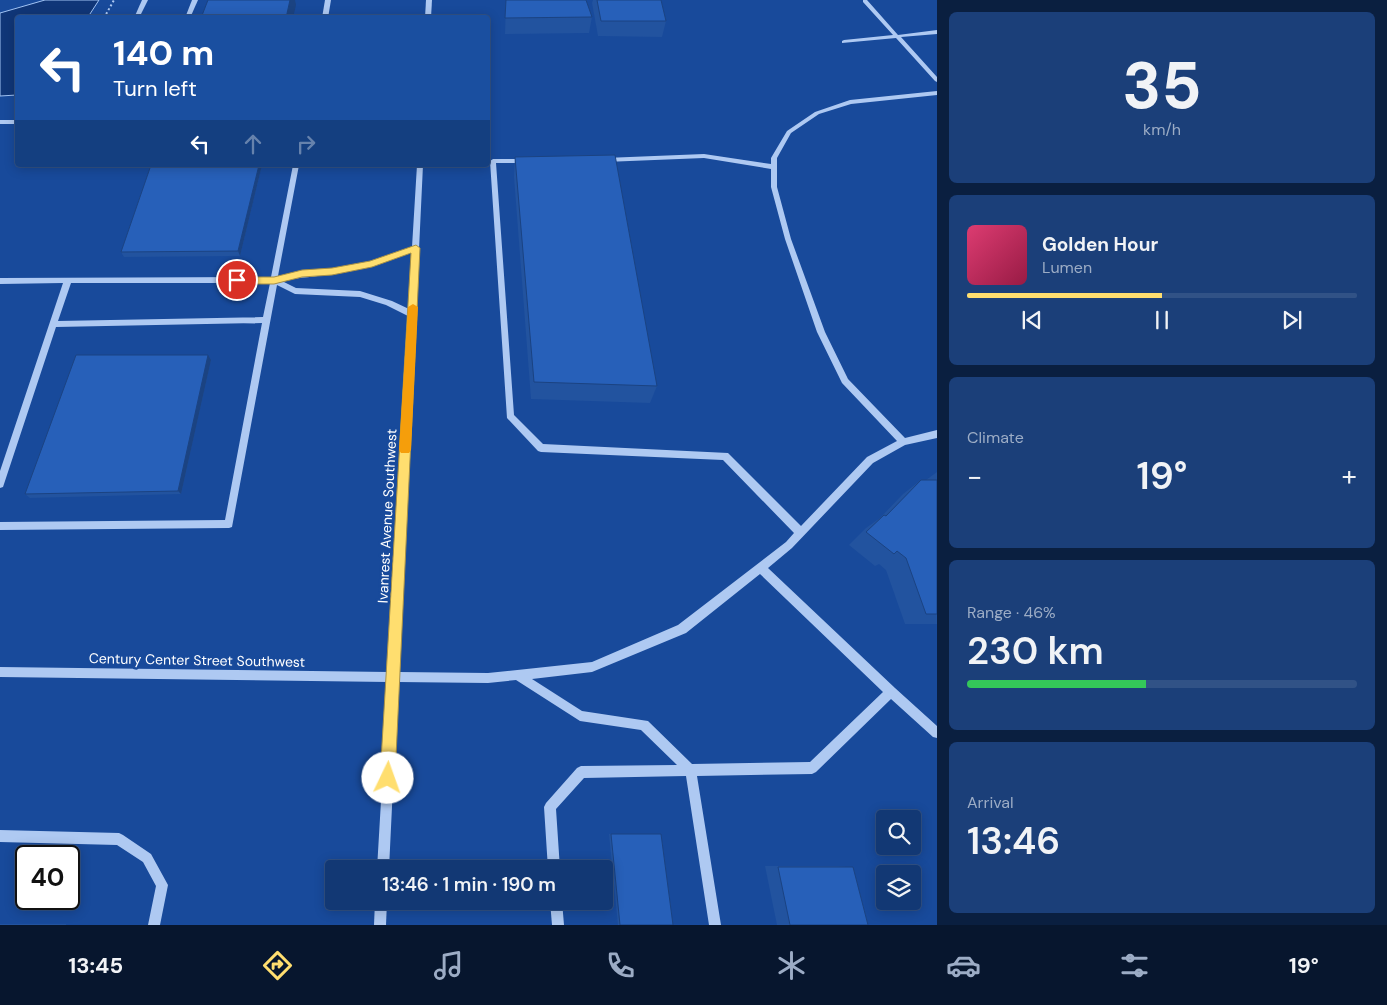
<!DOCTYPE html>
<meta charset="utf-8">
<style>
body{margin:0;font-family:"DM Sans",sans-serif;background:#1b3f79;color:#f1f3f6;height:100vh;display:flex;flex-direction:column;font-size:19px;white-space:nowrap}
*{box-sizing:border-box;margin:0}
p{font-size:16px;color:#9cacc5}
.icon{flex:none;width:28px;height:28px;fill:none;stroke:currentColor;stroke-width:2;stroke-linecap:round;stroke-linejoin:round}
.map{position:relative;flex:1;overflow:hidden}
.panel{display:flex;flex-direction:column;gap:12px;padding:12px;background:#0a1f40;width:450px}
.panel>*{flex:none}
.top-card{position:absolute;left:15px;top:15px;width:475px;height:152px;border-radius:5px;box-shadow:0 2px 12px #0003,0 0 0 1px #315286;background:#1a4fa0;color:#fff;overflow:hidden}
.tools{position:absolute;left:876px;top:810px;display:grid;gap:10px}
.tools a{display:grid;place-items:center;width:45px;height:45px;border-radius:5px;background:#123874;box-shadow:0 2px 12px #0003,0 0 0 1px #315286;font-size:25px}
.speed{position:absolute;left:15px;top:845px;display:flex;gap:10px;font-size:25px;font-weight:700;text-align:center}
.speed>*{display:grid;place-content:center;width:65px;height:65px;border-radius:50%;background:#123874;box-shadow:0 2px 12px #0003,0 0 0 1px #315286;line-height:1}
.speed .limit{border:2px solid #111;border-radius:8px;background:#fff;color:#111}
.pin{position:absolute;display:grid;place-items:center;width:42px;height:42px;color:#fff;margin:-21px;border:2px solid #fff;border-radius:50%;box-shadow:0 1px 5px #0007}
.me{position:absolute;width:55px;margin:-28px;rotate:3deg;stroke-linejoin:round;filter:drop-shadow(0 0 4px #0008)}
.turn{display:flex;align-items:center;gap:18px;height:105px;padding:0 15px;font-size:22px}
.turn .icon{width:65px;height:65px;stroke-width:2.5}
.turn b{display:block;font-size:35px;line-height:42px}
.lanes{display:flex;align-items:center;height:48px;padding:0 15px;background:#0003;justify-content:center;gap:25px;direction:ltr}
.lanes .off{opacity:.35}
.big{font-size:38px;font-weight:600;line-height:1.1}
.panel .card{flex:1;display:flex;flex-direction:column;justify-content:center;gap:8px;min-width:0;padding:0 18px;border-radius:8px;background:#1b3f79}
.panel .dial{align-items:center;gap:0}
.dial b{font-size:65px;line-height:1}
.song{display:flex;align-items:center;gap:15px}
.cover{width:60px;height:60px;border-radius:8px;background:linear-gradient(135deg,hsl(340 70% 55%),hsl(340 70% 35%))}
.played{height:5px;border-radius:2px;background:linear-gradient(90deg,#ffde6f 50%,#315286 50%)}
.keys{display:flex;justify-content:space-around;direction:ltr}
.heat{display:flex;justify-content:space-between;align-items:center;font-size:28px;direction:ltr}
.charge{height:8px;border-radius:4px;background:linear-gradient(90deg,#34c759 46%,#315286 0)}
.trip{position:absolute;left:325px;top:860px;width:288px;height:50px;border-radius:5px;background:#123874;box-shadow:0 2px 12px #0003,0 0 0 1px #315286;font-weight:600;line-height:50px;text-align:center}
.tabs{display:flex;height:80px;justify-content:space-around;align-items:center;background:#07162e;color:#9cacc5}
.tabs .icon{width:35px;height:35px}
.tabs .active{color:#ffde6f}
.tabs b{font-size:22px;color:#f1f3f6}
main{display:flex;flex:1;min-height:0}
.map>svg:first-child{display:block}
</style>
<main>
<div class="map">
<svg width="937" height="925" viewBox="0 0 937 925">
<rect width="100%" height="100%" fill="#184a9b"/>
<!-- water -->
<path fill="#103678" stroke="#a1c3f4" d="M45,0H99L88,17L18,18L17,95L0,96V13Z"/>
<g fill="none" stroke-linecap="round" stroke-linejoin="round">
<!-- path -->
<path stroke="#aec9f2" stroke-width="2" stroke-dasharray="2 2.5" stroke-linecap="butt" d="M104,18L114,0"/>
<!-- minor -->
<g fill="#aec9f2" fill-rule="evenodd">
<path d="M142,0H148L139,18H134Z"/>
<path d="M192,0H198L190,18H185Z"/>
<path d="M325,0H331L328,18H322Z"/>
<path d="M426,0H432L431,18H425Z"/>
<path d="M863,0H867L898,35L937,30V34L901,37L937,77V82L935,81L896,38L842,43V41L844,40L893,35L863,2Z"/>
<path d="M937,91V95L851,104L819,114L791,133L777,158V187L791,239L825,332L848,379L905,438L937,430V438L905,445L873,463L792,548L768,568L895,688L937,726V738L933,737L891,699L816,772L812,774L697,776L721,925H709L686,776L584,778L556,809L560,869H548L544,807L546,803L577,768L581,766L677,765L641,730L580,721L516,680L488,683L398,682L389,869H377L388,682L0,677V667L388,672L408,316L386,305L360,297L295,294L277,285L232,527L229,528L0,530V522L225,520L262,323L56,327L4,484L3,487L0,488V471L63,283L0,284V278L271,277L293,165H299L278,276L302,271L332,269L371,262L412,247L417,165H423L399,672L488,673L592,662L678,625L786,542L794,533L723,460L541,452L538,451L507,418L490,161L493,159H527L530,161L527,163H496L514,415L543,444L728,453L801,526L867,457L897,441L842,383L817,332L785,239L771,187V169L704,158L605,162L602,160L605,158L704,154L771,164V158L787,131L815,112L850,100ZM412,252L409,309L392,301L360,291L296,288L282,281C300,277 315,277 333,274C360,271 386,262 412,252ZM71,283H270L263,317L58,321ZM760,574L883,692L810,762L692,764L648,721L582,711L532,679L592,672L686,633Z"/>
<rect x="0" y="120" width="18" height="4"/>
<path d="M0,830L119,833L123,835L151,854L168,885L160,925H148L156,886L143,862L117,845L0,842Z"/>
<path d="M375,901H387L386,925H374Z"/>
<path d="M550,901H562L564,925H552Z"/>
</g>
</g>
<!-- wall -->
<g fill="#22539f">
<path d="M506,0L592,17L589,33L505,34Z"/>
<path d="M593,0H661L666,21L662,37L598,36L592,3Z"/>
<path d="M515,157L657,386L650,403L531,399L514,177Z"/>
<path d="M151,165H262L240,256L124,257L121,252Z"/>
<path d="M211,360L181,494L30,498L25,494Z"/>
<path d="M937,472V624H905L886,570L879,564L875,566L849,545L866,528L880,518L903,494L921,480H926Z"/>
<path d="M609,834H661L673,925H618Z"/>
<path d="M765,866H837L853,867L868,925H777Z"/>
<rect x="0" y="924" width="66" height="1"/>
</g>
<!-- shaded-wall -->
<g fill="#1b4382">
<path d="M290,0H295L296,5L293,18H286Z"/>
<path d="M259,165H262L240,256L238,251Z"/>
<path d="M208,355L211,360L181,494L178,491Z"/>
</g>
<!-- building -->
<g fill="#2760b9" stroke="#1b4382">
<path d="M208,0H290L286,18H201Z"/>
<path d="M506,0H586L592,17L505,18Z"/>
<path d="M597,0H661L666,21H601Z"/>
<path d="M615,155L657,386L534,382L515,157Z"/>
<path d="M151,165H259L238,251L121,252Z"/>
<path d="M76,355H208L178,491L25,494Z"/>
<path d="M921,480H937V614H926L906,558L897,551L894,554L866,532L884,515L886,516Z"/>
<path d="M611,834H661L673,925H620Z"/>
<path d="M778,867H853L868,925H790Z"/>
</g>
<!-- route -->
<path fill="#ffde6f" stroke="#a69048" d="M416,245L420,248L395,778L393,784L388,786L382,784L380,778L411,253L372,267L332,275L302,277L274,284H237L232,280L237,277H274L302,270L332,268L370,261Z"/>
<!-- slow -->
<path fill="#f59e0b" d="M413,304L418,307L411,450L409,453H401L399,450L408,307Z"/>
<g text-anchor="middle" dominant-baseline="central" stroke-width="5" stroke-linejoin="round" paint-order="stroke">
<!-- street labels -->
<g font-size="14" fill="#fff" stroke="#184a9b">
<text transform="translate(387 516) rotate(-87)">Ivanrest Avenue Southwest</text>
<text transform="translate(197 660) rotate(1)">Century Center Street Southwest</text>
</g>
</g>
</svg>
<div class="tools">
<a><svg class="icon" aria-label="search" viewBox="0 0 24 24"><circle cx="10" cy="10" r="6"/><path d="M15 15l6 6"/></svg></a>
<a><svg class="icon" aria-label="layers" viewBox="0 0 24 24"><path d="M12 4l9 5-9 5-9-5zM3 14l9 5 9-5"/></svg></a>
</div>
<div class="speed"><div class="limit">40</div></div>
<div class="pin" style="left:237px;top:280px;background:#d93025"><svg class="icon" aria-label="arrive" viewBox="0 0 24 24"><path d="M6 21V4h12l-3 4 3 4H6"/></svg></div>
<svg class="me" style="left:388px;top:778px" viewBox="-20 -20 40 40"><circle r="19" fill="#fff"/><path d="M0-13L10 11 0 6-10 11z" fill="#ffde6f"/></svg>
<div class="trip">13:46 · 1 min · 190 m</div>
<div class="top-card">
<div class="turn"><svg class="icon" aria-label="left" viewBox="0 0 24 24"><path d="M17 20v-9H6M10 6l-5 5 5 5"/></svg><div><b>140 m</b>Turn left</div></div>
<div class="lanes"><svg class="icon" aria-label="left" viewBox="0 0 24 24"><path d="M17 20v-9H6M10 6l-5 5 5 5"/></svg><svg class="icon off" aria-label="ahead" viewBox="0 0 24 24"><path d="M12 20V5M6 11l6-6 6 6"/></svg><svg class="icon off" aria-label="right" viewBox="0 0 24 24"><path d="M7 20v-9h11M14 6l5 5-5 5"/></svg></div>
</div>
</div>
<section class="panel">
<div class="card dial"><b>35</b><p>km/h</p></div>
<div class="card">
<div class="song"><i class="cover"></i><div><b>Golden Hour</b><p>Lumen</p></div></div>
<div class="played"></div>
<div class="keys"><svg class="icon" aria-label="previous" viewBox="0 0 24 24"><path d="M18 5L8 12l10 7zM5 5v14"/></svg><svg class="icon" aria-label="pause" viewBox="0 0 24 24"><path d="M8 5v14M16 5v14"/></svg><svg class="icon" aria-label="next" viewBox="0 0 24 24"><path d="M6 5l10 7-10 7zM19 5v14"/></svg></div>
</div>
<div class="card"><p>Climate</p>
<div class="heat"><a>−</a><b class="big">19°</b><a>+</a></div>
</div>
<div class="card"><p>Range · 46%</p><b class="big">230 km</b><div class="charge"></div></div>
<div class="card"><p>Arrival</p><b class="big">13:46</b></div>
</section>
</main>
<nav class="tabs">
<b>13:45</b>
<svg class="icon active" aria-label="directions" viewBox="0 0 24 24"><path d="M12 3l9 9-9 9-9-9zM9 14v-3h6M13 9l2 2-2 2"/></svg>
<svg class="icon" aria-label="music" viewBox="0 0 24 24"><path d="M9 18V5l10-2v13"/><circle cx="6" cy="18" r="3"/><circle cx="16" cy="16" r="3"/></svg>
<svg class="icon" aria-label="phone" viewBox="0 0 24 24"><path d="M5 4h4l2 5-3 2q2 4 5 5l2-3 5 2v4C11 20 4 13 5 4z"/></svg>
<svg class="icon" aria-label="climate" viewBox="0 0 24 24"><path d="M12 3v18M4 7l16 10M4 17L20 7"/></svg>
<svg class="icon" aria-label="car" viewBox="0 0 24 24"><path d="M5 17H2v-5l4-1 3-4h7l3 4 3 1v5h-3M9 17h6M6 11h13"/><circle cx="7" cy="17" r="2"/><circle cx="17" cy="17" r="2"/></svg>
<svg class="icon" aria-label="filters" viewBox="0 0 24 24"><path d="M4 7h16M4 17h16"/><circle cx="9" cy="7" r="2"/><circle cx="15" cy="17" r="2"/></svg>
<b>19°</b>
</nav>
